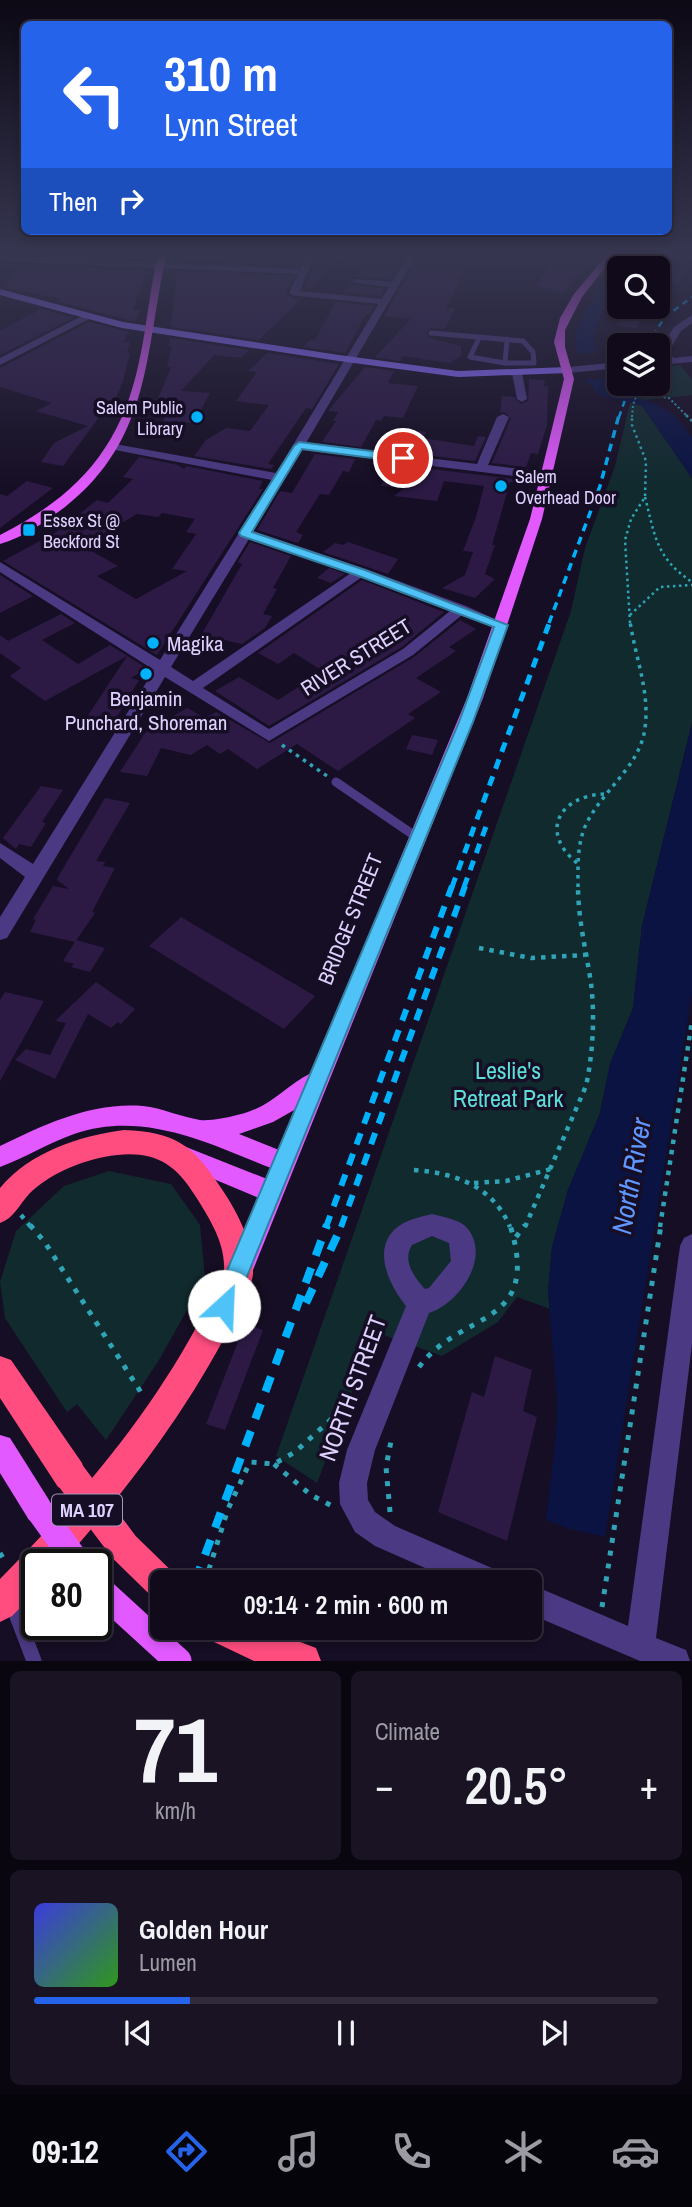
<!DOCTYPE html>
<meta charset="utf-8">
<style>
body{margin:0;font-family:"Archivo Narrow",sans-serif;background:#191324;color:#f1f3f6;height:100vh;display:flex;flex-direction:column;font-size:26px;white-space:nowrap}
*{box-sizing:border-box;margin:0}
p{font-size:23px;color:#9c9aa3}
.icon{flex:none;width:38px;height:38px;fill:none;stroke:currentColor;stroke-width:2;stroke-linecap:round;stroke-linejoin:round}
.map{position:relative;height:1661px;overflow:hidden}
.sheet{display:flex;flex-direction:column;gap:10px;padding:10px;background:#09060f;flex:1}
.sheet>*{flex:none}
.guide{position:absolute;left:21px;top:21px;width:651px;height:214px;border-radius:10px;box-shadow:0 4px 10px #0003,0 0 0 2px #302b3a;background:#2563eb;color:#fff;overflow:hidden}
.tools{position:absolute;left:607px;top:256px;display:grid;gap:14px}
.tools a{display:grid;place-items:center;width:63px;height:63px;border-radius:10px;background:#100a1b;box-shadow:0 4px 10px #0003,0 0 0 2px #302b3a;font-size:35px}
.speed{position:absolute;left:21px;top:1549px;display:flex;gap:14px;font-size:35px;font-weight:700;text-align:center}
.speed>*{display:grid;place-content:center;width:91px;height:91px;border-radius:50%;background:#100a1b;box-shadow:0 4px 10px #0003,0 0 0 2px #302b3a;line-height:1}
.speed .limit{border:4px solid #111;border-radius:10px;background:#fff;color:#111}
.pin{position:absolute;display:grid;place-items:center;width:60px;height:60px;color:#fff;margin:-30px;border:4px solid #fff;border-radius:50%;box-shadow:0 2px 7px #0007}
.me{position:absolute;width:77px;margin:-38px;rotate:25deg;stroke-linejoin:round;filter:drop-shadow(0 0 5px #0008)}
.turn{display:flex;align-items:center;gap:24px;height:147px;padding:0 28px;font-size:32px}
.turn .icon{width:91px;height:91px;stroke-width:2.5}
.turn b{display:block;font-size:49px;line-height:60px}
.then{display:flex;align-items:center;height:66px;padding:0 28px;background:#0003;gap:14px;font-size:26px}
.big{font-size:52px;font-weight:600;line-height:1.1}
.sheet .card{flex:1;display:flex;flex-direction:column;justify-content:center;gap:10px;min-width:0;padding:0 24px;border-radius:10px;background:#191324}
.sheet .dial{align-items:center;gap:0}
.dial b{font-size:91px;line-height:1}
.song{display:flex;align-items:center;gap:21px}
.cover{width:84px;height:84px;border-radius:10px;background:linear-gradient(135deg,hsl(240 70% 55%),hsl(110 70% 35%))}
.played{height:7px;border-radius:4px;background:linear-gradient(90deg,#2563eb 25%,#302b3a 25%)}
.keys{display:flex;justify-content:space-around;direction:ltr}
.heat{display:flex;justify-content:space-between;align-items:center;font-size:38px;direction:ltr}
.sheet .tiles{flex:1;display:grid;gap:10px;grid-template-columns:1fr 1fr}
.card:last-child{grid-column:span 2}
.trip{position:absolute;left:150px;top:1570px;width:392px;height:70px;border-radius:10px;background:#100a1b;box-shadow:0 4px 10px #0003,0 0 0 2px #302b3a;font-weight:600;line-height:70px;text-align:center}
.dock{display:flex;height:112px;justify-content:space-around;align-items:center;background:#06040b;color:#9c9aa3}
.dock .icon{width:49px;height:49px}
.dock .on{color:#2563eb}
.dock b{font-size:32px;color:#f1f3f6}
.map>svg:first-child{display:block}
</style>
<div class="map">
<svg width="692" height="1661" viewBox="0 0 692 1661">
<rect width="100%" height="100%" fill="#160e24"/>
<!-- green -->
<g fill="#112a2e">
<path d="M680,365L692,379V395L645,400L642,406L692,478V723L642,926L633,1008L610,1064L600,1113L568,1190L552,1247L548,1292L550,1309L517,1297L498,1322L442,1356L375,1332L317,1483L276,1456L571,611L585,548L615,466L630,403L619,401L621,394C611,390 605,383 605,373L619,371L620,383H658V367Z"/>
<path d="M109,1171L171,1184L200,1225L205,1278L159,1360L106,1440L77,1404L67,1412L5,1318L0,1282L16,1231L64,1186Z"/>
</g>
<!-- water -->
<g fill="#0a1342">
<path d="M625,256H642L633,268H620L619,288L601,315L594,333L595,353H577L576,332L584,313Z"/>
<path d="M585,379H605L615,391L654,403L675,416L686,429L692,438V478L642,406L601,396Z"/>
<path d="M692,723V993L605,1537L570,1529L546,1520L556,1435L557,1398L548,1292L552,1247L568,1190L600,1113L610,1064L633,1008L642,926Z"/>
</g>
<!-- building -->
<g fill="#2c1a45" fill-rule="evenodd">
<path d="M181,256H272L269,262L300,263L298,266L180,261Z"/>
<path d="M319,256H342L310,289H304Z"/>
<path d="M372,256H405L391,279L355,277Z"/>
<path d="M419,256H455L449,269L464,271L446,308H455L445,329L431,328L426,332L429,338L461,346V356L450,363L403,356L400,361L375,357L411,319L384,316Z"/>
<path d="M669,256H692V259L678,284L672,283L658,303V274Z"/>
<path d="M555,260L583,266L564,293L534,286Z"/>
<path d="M21,265L147,270L133,310H141L134,321L124,319L56,301L62,299L2,287Z"/>
<path d="M177,271L294,276L286,294L293,298L301,299L259,340L171,327Z"/>
<path d="M349,284L351,285L385,289L380,296L343,292Z"/>
<path d="M336,302L374,306L369,315L366,314L345,353L303,347L310,340H315Z"/>
<path d="M629,306H651L636,328L615,325Z"/>
<path d="M41,309L73,318L0,355V331Z"/>
<path d="M89,322L129,332L123,342H130L127,353H130L123,381L110,413H102L63,466L41,462L54,443L88,426L36,411L52,403L0,387V368Z"/>
<path d="M170,338L249,350L240,358L214,355L181,391L210,393L194,423L163,422L171,401H157L171,367H167L172,346H169Z"/>
<path d="M267,353L339,364L312,409L306,408L268,464L274,465L271,469L194,456L206,440L226,428L250,431L269,405L236,401L257,372L248,371Z"/>
<path d="M365,367L394,371L388,383L418,386L403,418L384,416L381,421L376,420L361,447L322,442L336,421H333L338,412L328,411Z"/>
<path d="M529,379L545,380L544,386H548L547,425L538,454L531,453L526,467L492,463L511,418L504,412L500,413L502,396L514,397L521,404L528,401Z"/>
<path d="M411,430L426,432L423,438L474,446L478,436L486,437L475,461L398,452Z"/>
<path d="M315,454L355,459L349,472L343,471L329,495L320,494L296,532L303,535L298,543L257,530L280,491L292,493Z"/>
<path d="M139,457L178,465L184,469L186,466L263,481L259,489H263L157,655L3,561L58,531L97,500L108,503L133,479L123,477ZM162,513L195,519L186,532L196,534L172,569L187,571L136,599L97,576L118,566L83,546L137,514L158,517Z"/>
<path d="M389,464L522,480L521,483L510,482L492,545H495L485,574L495,579L475,598L442,588L465,575L473,552L463,551L476,517L484,486L444,481L437,501L394,496L404,488L381,486Z"/>
<path d="M27,481L53,488L0,528V494L7,496Z"/>
<path d="M250,542L291,556L273,588L277,589L263,614L272,616L265,628L242,644L210,637L196,644L242,564L238,562Z"/>
<path d="M348,542L398,559L388,574L323,552L335,543L343,545Z"/>
<path d="M329,568L345,574L331,583L317,578Z"/>
<path d="M0,575L33,596L0,613Z"/>
<path d="M362,580L444,612L402,647L269,726L215,691L239,677L278,700L323,671L294,653L278,664L258,653Z"/>
<path d="M61,614L75,623L42,640L78,664L110,645L148,669L130,678L139,680L116,718L108,717L104,724L85,720L127,656L45,701L10,676L21,668L0,653V635L8,641Z"/>
<path d="M460,620L476,629L449,647L456,651L416,678L441,692L408,714L415,718L338,771L297,744L257,769L228,749L220,754L207,745L191,755L161,748L147,776L120,772L145,733L187,708L205,718L216,712L270,743L414,657Z"/>
<path d="M412,735L438,740L432,755L406,749Z"/>
<path d="M41,786L63,790L42,822L46,823L31,847L19,844L16,849L3,838Z"/>
<path d="M105,798L130,803L96,861L105,862L103,866L115,868L92,912L95,913L75,942L30,932L36,920L33,919L53,886L69,889L57,880L58,877Z"/>
<path d="M181,917L315,996L284,1029L149,946Z"/>
<path d="M76,940L105,948L90,972L71,967L74,964L63,961Z"/>
<path d="M96,982L135,1009L121,1024L118,1022L111,1028L88,1014L55,1079L15,1060L26,1049L50,1055L66,1023L55,1021Z"/>
<path d="M5,992L44,1001L0,1081V1000Z"/>
<path d="M245,1324L263,1330L225,1430L206,1424Z"/>
<path d="M495,1356L532,1370L523,1411L537,1417L507,1541L438,1512L472,1392L484,1397Z"/>
</g>
<g fill="none" stroke-linecap="round" stroke-linejoin="round">
<!-- path-far4 -->
<g stroke="#2fa4b6" stroke-width="2" stroke-dasharray="2 2.5" stroke-linecap="butt">
<path d="M641,385L668,383"/>
<path d="M637,393L669,398L688,417"/>
<path d="M632,417L633,405L641,383"/>
</g>
<!-- path-far3 -->
<g stroke="#2fa4b6" stroke-width="2.5" stroke-dasharray="2.5 3.5" stroke-linecap="butt">
<path d="M686,415L692,421"/>
<path d="M645,497C655,536 656,558 692,582"/>
<path d="M630,615L660,587L692,585"/>
<path d="M630,623L625,540L631,519L645,497L646,461L632,425V415"/>
</g>
<!-- path-far2 -->
<g stroke="#2fa4b6" stroke-width="3.5" stroke-dasharray="3.5 5" stroke-linecap="butt">
<path d="M282,745L327,776"/>
<path d="M577,863C539,832 559,796 604,794"/>
<path d="M578,887C578,868 577,848 584,829C599,792 640,768 645,728C650,691 635,657 630,621"/>
</g>
<!-- path-far1 -->
<g stroke="#2fa4b6" stroke-width="4.5" stroke-dasharray="4.5 6" stroke-linecap="butt">
<path d="M479,948L531,958L584,955"/>
<path d="M414,1170C455,1173 493,1186 510,1227"/>
<path d="M474,1183L506,1181L551,1169"/>
<path d="M21,1215L31,1227"/>
<path d="M525,1227L586,1086C593,1053 595,1017 591,983C586,950 578,919 578,886"/>
<path d="M660,1227L692,1021"/>
</g>
<!-- path -->
<g stroke="#2fa4b6" stroke-width="5" stroke-dasharray="5 8" stroke-linecap="butt">
<path d="M30,1225L44,1241L144,1397"/>
<path d="M516,1237L525,1225"/>
<path d="M419,1367C462,1309 542,1329 510,1225"/>
<path d="M274,1464L311,1495L332,1506"/>
<path d="M390,1512L386,1467L392,1436"/>
<path d="M0,1553L6,1563"/>
<path d="M205,1582L228,1509L250,1462L274,1464L295,1452L347,1405H356"/>
<path d="M602,1607L661,1225"/>
<path d="M184,1639L189,1628"/>
</g>
<!-- lane-far2 -->
<g stroke="#4b3983" stroke-width="5">
<path d="M294,293L386,302"/>
<path d="M431,333L523,341L533,352L534,363H505L470,357L479,338"/>
<path d="M505,363L507,339"/>
</g>
<!-- lane-far1 -->
<path stroke="#4b3983" stroke-width="9" d="M336,782L418,838"/>
<!-- lane -->
<path stroke="#4b3983" stroke-width="15" d="M12,1603L34,1661"/>
<!-- street -->
<g fill="#4b3983" fill-rule="evenodd">
<path d="M306,256H314L299,293L294,296L289,293L298,274L0,261L2,256L300,269Z"/>
<path d="M408,256H416L306,443L477,464L497,417L503,414L509,417L488,465L546,472L552,476L546,480L302,450L253,531L366,569L466,606L508,625L501,629L462,615L413,655L269,741L165,677L7,938L0,940V917L25,877L0,858V843L33,864L154,670L0,572V562L160,660L272,480L115,450L109,447L115,444L276,473L389,287L351,282L356,279L392,282ZM249,539L351,573L193,681L171,667ZM362,577L450,611L403,649L269,729L203,688Z"/>
<path d="M88,313L93,316L91,318L0,365V358Z"/>
<path d="M692,315V323L681,331L670,349L673,358L692,356V362L658,365V359L663,358L660,349L674,327Z"/>
<path d="M620,362V368L568,373L563,370L568,367Z"/>
<path d="M517,370L522,373L527,399L522,402L517,399L512,373Z"/>
<path d="M432,1214C443,1217 460,1219 468,1229C491,1259 458,1304 429,1313L375,1450L367,1483L368,1500L375,1512L395,1526L501,1572L506,1582H457L375,1546L355,1532L340,1504L339,1483L347,1450L406,1306C390,1286 372,1251 395,1229C405,1220 420,1217 432,1214ZM432,1236L449,1243L451,1261L429,1288L425,1289C414,1277 402,1261 412,1245Z"/>
<path d="M692,1234V1344L656,1638L686,1650L690,1661H640L530,1614V1584L628,1626L680,1246L684,1238Z"/>
</g>
<!-- secondary -->
<path fill="#8a69ff" fill-rule="evenodd" d="M0,289L123,322L339,355L458,371L568,367L573,370L568,373L458,377L339,361L122,328L0,295Z"/>
<!-- primary -->
<g fill="#e159ff" fill-rule="evenodd">
<path d="M158,256H166C145,353 151,439 65,507C46,521 23,538 0,544V535C77,496 121,448 139,362C147,327 149,291 158,256Z"/>
<path d="M606,256H614L582,297L565,330V347L574,379L542,519L483,698L251,1275L242,1279L233,1275L230,1267L259,1198L173,1162L170,1155L173,1148L181,1145L267,1179L271,1168C208,1143 143,1110 74,1134C48,1143 25,1158 0,1167V1146C46,1124 91,1102 143,1106C162,1108 181,1117 200,1120C210,1121 226,1118 237,1115C271,1108 283,1087 311,1073L467,698L530,519L564,379L554,342L560,318L574,294ZM296,1109L279,1150L239,1134L273,1122Z"/>
<path d="M0,1435L10,1438L49,1500L53,1510L49,1520L39,1524L29,1520L0,1473Z"/>
</g>
<!-- highway -->
<g fill="#ff4d7f" fill-rule="evenodd">
<path d="M124,1130C174,1132 192,1144 219,1185C236,1209 254,1243 253,1273C252,1291 238,1311 230,1327C185,1414 126,1491 61,1564H37V1591L12,1616L0,1622V1579C75,1503 147,1419 198,1324C206,1310 219,1293 223,1277C229,1248 209,1217 194,1194C172,1158 146,1149 104,1157C78,1162 48,1175 29,1194C19,1205 14,1218 0,1223V1188C30,1152 79,1136 124,1130Z"/>
<path d="M0,1356L11,1360L82,1463L86,1475L82,1487L70,1491L58,1487L0,1398Z"/>
<path d="M207,1628H263L316,1648L321,1661H254L212,1641Z"/>
</g>
<!-- rail-far4 -->
<g stroke="#00b2fc" stroke-width="2.5" stroke-dasharray="6 5" stroke-linecap="butt">
<path d="M647,345L665,317L692,297"/>
<path d="M619,417L631,383"/>
</g>
<!-- rail-far3 -->
<path stroke="#00b2fc" stroke-width="3.5" stroke-dasharray="8 6" stroke-linecap="butt" d="M549,623L600,486L619,415"/>
<!-- rail-far2 -->
<g stroke="#00b2fc" stroke-width="5" stroke-dasharray="10 8" stroke-linecap="butt">
<path d="M452,887L550,621"/>
<path d="M464,887L488,821"/>
</g>
<!-- rail-far1 -->
<g stroke="#00b2fc" stroke-width="6" stroke-dasharray="12 10" stroke-linecap="butt">
<path d="M326,1227L452,886"/>
<path d="M341,1227L465,886"/>
</g>
<!-- rail -->
<g stroke="#00b2fc" stroke-width="8" stroke-dasharray="16 13" stroke-linecap="butt">
<path d="M306,1303L342,1225"/>
<path d="M195,1582L327,1225"/>
<path d="M166,1661L178,1628"/>
</g>
<!-- primary-bridge -->
<g stroke="#e159ff" stroke-width="27">
<path d="M39,1510L78,1564"/>
<path d="M96,1586L178,1661"/>
</g>
<!-- highway-bridge -->
<path stroke="#ff4d7f" stroke-width="32" d="M70,1475L124,1547L163,1585"/>
</g>
<!-- sky -->
<linearGradient id="sky" x2="0" y2="1"><stop stop-color="#0c0814"/><stop offset="0.52" stop-color="#363650"/><stop offset="1" stop-color="#363650" stop-opacity="0"/></linearGradient>
<rect width="692" height="488" fill="url(#sky)"/>
<!-- route -->
<path fill="#4fc3f7" stroke="#337fa1" stroke-width="2" d="M299,442L403,455L409,458L403,462L302,449L252,532L365,570L508,625L473,722L235,1306L232,1314L224,1318L216,1314L212,1306L459,722L494,627L356,575L241,536L239,533L294,446Z"/>
<!-- markers -->
<g fill="#00b2fc" stroke="#160e24" stroke-width="2.5">
<circle cx="197" cy="417" r="7"/>
<circle cx="501" cy="486" r="7"/>
<rect x="22" y="523" width="14" height="14" rx="3.5"/>
<circle cx="153" cy="643" r="7"/>
<circle cx="146" cy="674" r="7"/>
</g>
<g text-anchor="middle" dominant-baseline="central" stroke-width="7" stroke-linejoin="round" paint-order="stroke">
<!-- far-poi labels -->
<g font-size="18" fill="#e0d2ff" stroke="#160e24" text-anchor="start">
<text x="183" y="407" text-anchor="end">Salem Public<tspan x="183" dy="21">Library</tspan></text>
<text x="515" y="476">Salem<tspan x="515" dy="21">Overhead Door</tspan></text>
<text x="43" y="520">Essex St @<tspan x="43" dy="21">Beckford St</tspan></text>
</g>
<!-- shield labels -->
<rect fill="#160e24" stroke="#a397bd" stroke-width="2" x="52" y="1494.5" width="70" height="31" rx="5"/>
<g font-size="19" font-weight="bold" fill="#e0d2ff">
<text x="87" y="1510">MA 107</text>
</g>
<!-- poi labels -->
<g font-size="21" fill="#e0d2ff" stroke="#160e24" text-anchor="start">
<text x="167" y="643">Magika</text>
<text x="146" y="698" text-anchor="middle">Benjamin<tspan x="146" dy="24">Punchard, Shoreman</tspan></text>
</g>
<!-- street labels -->
<g font-size="21" fill="#e0d2ff" stroke="#160e24">
<text transform="translate(356 657) rotate(-32)">RIVER STREET</text>
<text transform="translate(350 919) rotate(-68)">BRIDGE STREET</text>
</g>
<!-- near-park labels -->
<g font-size="24" fill="#5ddfd9" stroke="#160e24">
<text x="508" y="1070">Leslie's<tspan x="508" dy="28">Retreat Park</tspan></text>
</g>
<!-- near-street labels -->
<g font-size="24" fill="#e0d2ff" stroke="#160e24">
<text transform="translate(352 1388) rotate(-70)">NORTH STREET</text>
</g>
<!-- near-water labels -->
<g font-size="28" font-style="italic" fill="#6096ff" stroke="#160e24">
<text transform="translate(631 1176) rotate(-80)">North River</text>
</g>
</g>
</svg>
<div class="tools">
<a><svg class="icon" aria-label="search" viewBox="0 0 24 24"><circle cx="10" cy="10" r="6"/><path d="M15 15l6 6"/></svg></a>
<a><svg class="icon" aria-label="layers" viewBox="0 0 24 24"><path d="M12 4l9 5-9 5-9-5zM3 14l9 5 9-5"/></svg></a>
</div>
<div class="speed"><div class="limit">80</div></div>
<div class="pin" style="left:403px;top:458px;background:#d93025"><svg class="icon" aria-label="arrive" viewBox="0 0 24 24"><path d="M6 21V4h12l-3 4 3 4H6"/></svg></div>
<svg class="me" style="left:224px;top:1306px" viewBox="-20 -20 40 40"><circle r="19" fill="#fff"/><path d="M0-13L10 11 0 6-10 11z" fill="#4fc3f7"/></svg>
<div class="trip">09:14 · 2 min · 600 m</div>
<div class="guide">
<div class="turn"><svg class="icon" aria-label="left" viewBox="0 0 24 24"><path d="M17 20v-9H6M10 6l-5 5 5 5"/></svg><div><b>310 m</b>Lynn Street</div></div>
<div class="then">Then<svg class="icon" aria-label="right" viewBox="0 0 24 24"><path d="M7 20v-9h11M14 6l5 5-5 5"/></svg></div>
</div>
</div>
<section class="sheet">
<div class="tiles">
<div class="card dial"><b>71</b><p>km/h</p></div>
<div class="card"><p>Climate</p>
<div class="heat"><a>−</a><b class="big">20.5°</b><a>+</a></div>
</div>
<div class="card">
<div class="song"><i class="cover"></i><div><b>Golden Hour</b><p>Lumen</p></div></div>
<div class="played"></div>
<div class="keys"><svg class="icon" aria-label="previous" viewBox="0 0 24 24"><path d="M18 5L8 12l10 7zM5 5v14"/></svg><svg class="icon" aria-label="pause" viewBox="0 0 24 24"><path d="M8 5v14M16 5v14"/></svg><svg class="icon" aria-label="next" viewBox="0 0 24 24"><path d="M6 5l10 7-10 7zM19 5v14"/></svg></div>
</div>
</div>
</section>
<nav class="dock">
<b>09:12</b>
<svg class="icon on" aria-label="directions" viewBox="0 0 24 24"><path d="M12 3l9 9-9 9-9-9zM9 14v-3h6M13 9l2 2-2 2"/></svg>
<svg class="icon" aria-label="music" viewBox="0 0 24 24"><path d="M9 18V5l10-2v13"/><circle cx="6" cy="18" r="3"/><circle cx="16" cy="16" r="3"/></svg>
<svg class="icon" aria-label="phone" viewBox="0 0 24 24"><path d="M5 4h4l2 5-3 2q2 4 5 5l2-3 5 2v4C11 20 4 13 5 4z"/></svg>
<svg class="icon" aria-label="climate" viewBox="0 0 24 24"><path d="M12 3v18M4 7l16 10M4 17L20 7"/></svg>
<svg class="icon" aria-label="car" viewBox="0 0 24 24"><path d="M5 17H2v-5l4-1 3-4h7l3 4 3 1v5h-3M9 17h6M6 11h13"/><circle cx="7" cy="17" r="2"/><circle cx="17" cy="17" r="2"/></svg>
</nav>
